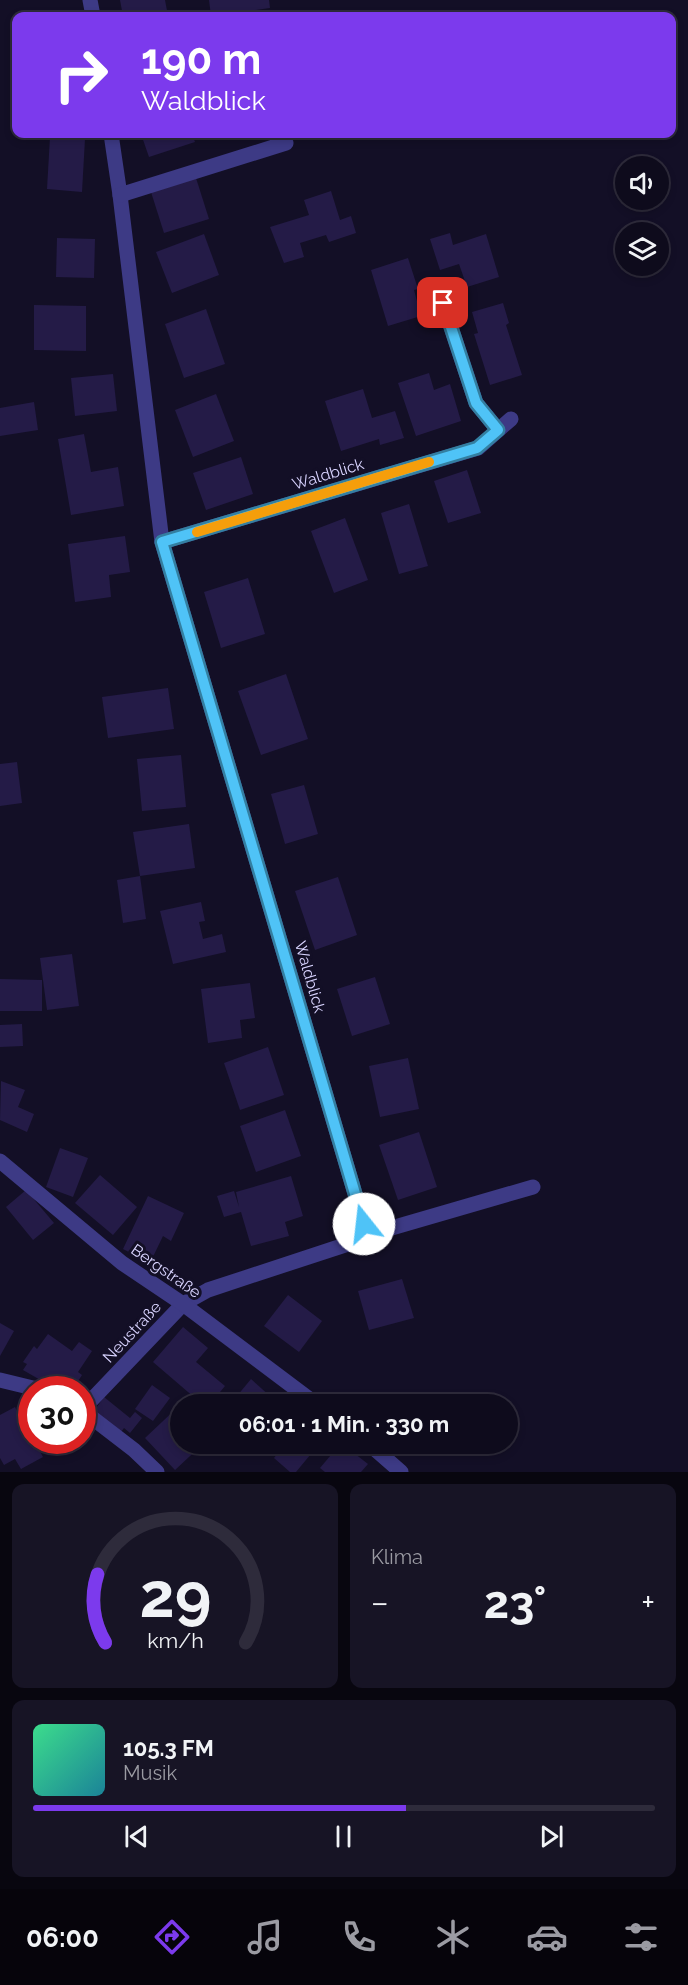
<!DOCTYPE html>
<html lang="de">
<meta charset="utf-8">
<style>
body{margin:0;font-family:Raleway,sans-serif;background:#171425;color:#f1f3f6;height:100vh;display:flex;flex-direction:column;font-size:22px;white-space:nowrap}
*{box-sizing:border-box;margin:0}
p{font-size:20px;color:#9b9ba3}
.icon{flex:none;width:33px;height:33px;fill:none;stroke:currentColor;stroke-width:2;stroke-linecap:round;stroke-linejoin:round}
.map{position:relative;height:1472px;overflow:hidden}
.details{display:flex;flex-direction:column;gap:12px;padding:12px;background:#08060f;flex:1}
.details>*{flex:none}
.top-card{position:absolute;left:12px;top:12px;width:664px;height:126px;border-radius:12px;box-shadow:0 3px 9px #0003,0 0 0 2px #2e2b3b;background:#7c3aed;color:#fff;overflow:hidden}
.buttons{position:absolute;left:615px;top:156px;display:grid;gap:12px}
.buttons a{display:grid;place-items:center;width:54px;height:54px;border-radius:50%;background:#0e0b1c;box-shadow:0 3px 9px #0003,0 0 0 2px #2e2b3b;font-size:30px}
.speed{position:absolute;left:18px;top:1376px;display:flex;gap:12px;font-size:30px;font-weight:700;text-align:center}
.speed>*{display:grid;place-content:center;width:78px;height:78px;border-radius:50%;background:#0e0b1c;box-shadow:0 3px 9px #0003,0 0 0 2px #2e2b3b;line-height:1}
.speed .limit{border:9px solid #d22;background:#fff;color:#111}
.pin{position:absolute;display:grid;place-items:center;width:51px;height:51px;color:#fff;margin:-26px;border-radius:12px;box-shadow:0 3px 9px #0006}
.me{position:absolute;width:66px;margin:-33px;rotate:344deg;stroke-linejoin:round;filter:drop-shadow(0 0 4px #0008)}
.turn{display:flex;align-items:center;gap:21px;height:126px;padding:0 30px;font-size:27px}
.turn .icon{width:78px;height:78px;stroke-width:2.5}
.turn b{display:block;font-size:42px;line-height:51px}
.big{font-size:45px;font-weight:700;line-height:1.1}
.details .tile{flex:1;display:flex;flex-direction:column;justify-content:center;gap:9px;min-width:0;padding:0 21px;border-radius:12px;background:#171425}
.details .dial{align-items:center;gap:0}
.dial svg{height:156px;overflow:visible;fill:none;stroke:#2e2b3b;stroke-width:7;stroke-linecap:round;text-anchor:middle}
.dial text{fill:#f1f3f6;stroke:none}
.song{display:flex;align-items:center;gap:18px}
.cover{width:72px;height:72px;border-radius:9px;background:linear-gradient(135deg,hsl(150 70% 55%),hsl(190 70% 35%))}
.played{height:6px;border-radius:3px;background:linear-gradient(90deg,#7c3aed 60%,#2e2b3b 60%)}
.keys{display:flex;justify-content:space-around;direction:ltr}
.heat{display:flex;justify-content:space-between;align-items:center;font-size:33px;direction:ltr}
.details .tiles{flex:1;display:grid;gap:12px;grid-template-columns:1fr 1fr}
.tile:last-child{grid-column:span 2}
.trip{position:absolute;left:170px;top:1394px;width:348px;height:60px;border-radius:30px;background:#0e0b1c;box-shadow:0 3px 9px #0003,0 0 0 2px #2e2b3b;font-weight:700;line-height:60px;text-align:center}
.tab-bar{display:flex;height:96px;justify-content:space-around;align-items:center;background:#06040b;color:#9b9ba3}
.tab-bar .icon{width:42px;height:42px}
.tab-bar .active{color:#7c3aed}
.tab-bar b{font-size:27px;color:#f1f3f6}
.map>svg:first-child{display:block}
</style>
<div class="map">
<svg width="688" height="1472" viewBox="0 0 688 1472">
<rect width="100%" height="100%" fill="#130f26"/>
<!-- building -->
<g fill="#241b47">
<path d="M120,0H165L168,16H123Z"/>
<path d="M209,0H269L270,8L211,16Z"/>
<path d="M141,134H192L195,142L149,157Z"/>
<path d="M50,137L85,139L82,192L47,189Z"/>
<path d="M196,178L209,219L164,233L151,192Z"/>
<path d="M331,191L340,220L351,216L356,233L329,242L326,235L300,243L304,257L284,263L270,227L309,215L304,200Z"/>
<path d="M450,233L453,245L486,234L499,277L467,287L459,264L440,270L430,239Z"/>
<path d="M204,234L219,275L172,293L156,252Z"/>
<path d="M57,238L95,239L94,278L56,277Z"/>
<path d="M408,258L418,289L414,290L421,316L388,326L371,270Z"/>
<path d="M503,303L509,323L506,325L522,375L490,385L474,334L478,333L472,312Z"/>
<path d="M34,305L86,306V351L34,350Z"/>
<path d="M206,309L225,364L184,378L165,324Z"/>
<path d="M429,373L434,390L450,384L461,421L416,436L398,383Z"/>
<path d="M113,374L117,411L75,416L71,378Z"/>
<path d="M363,389L372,418L395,411L404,438L380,445L379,439L341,451L325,401Z"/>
<path d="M216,394L234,441L193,457L175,410Z"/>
<path d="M34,402L38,430L0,436V408Z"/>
<path d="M84,434L91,472L118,467L124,506L71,515L58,439Z"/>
<path d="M241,457L253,494L206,510L193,473Z"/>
<path d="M467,470L481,513L448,523L434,481Z"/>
<path d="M409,504L428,566L399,574L381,513Z"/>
<path d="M345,518L368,580L334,593L311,531Z"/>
<path d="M125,536L130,572L109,575L111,597L75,602L68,544Z"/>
<path d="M248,578L265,634L221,648L204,592Z"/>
<path d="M286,674L308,739L261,755L238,691Z"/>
<path d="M168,688L174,729L108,738L102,697Z"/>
<path d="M181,755L186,807L142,811L137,759Z"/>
<path d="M17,762L22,803L0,806V764Z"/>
<path d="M304,785L318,834L285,844L271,794Z"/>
<path d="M189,824L195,868L140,876L133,832Z"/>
<path d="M140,876L146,919L123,923L117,880Z"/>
<path d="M338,877L357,935L315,950L295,891Z"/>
<path d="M201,902L205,921L199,922L203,939L222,934L226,952L173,964L160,911Z"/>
<path d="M72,954L79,1006L47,1010L40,958Z"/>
<path d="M375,977L390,1024L352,1036L337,989Z"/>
<path d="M0,979L42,980V1011H0Z"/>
<path d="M250,983L255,1018L240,1020L242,1038L208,1043L201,989Z"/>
<path d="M22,1024L23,1046L0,1047V1025Z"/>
<path d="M268,1047L284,1095L240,1110L224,1063Z"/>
<path d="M408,1058L419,1109L380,1117L369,1066Z"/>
<path d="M1,1081L25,1090L18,1107L34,1114L27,1132L0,1120Z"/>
<path d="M285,1110L301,1156L256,1172L240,1126Z"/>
<path d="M419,1132L437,1187L398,1200L379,1145Z"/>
<path d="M60,1148L88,1158L73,1197L46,1187Z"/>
<path d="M100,1175L137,1207L113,1235L75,1203Z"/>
<path d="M291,1176L303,1216L285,1222L289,1236L251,1246L241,1212L224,1217L217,1196L234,1191L239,1207L236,1192Z"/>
<path d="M26,1190L54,1223L33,1240L6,1207Z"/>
<path d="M148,1196L184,1213L171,1241L163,1236L150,1263L123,1249Z"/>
<path d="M402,1279L414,1318L369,1330L358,1291Z"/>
<path d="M288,1295L322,1321L299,1352L264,1326Z"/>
<path d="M0,1323L14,1331L0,1356Z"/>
<path d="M183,1327L208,1348L196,1362L225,1386L210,1404H202L153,1362Z"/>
<path d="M48,1334L72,1351L79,1342L92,1351L78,1372L82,1375L73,1389L55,1377L49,1385L23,1370L27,1364L23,1362L34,1346L37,1349Z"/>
<path d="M251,1379L271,1397L265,1404H246L237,1396Z"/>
<path d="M152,1385L170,1398L153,1421L135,1409Z"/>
<path d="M104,1397L130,1418L135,1412L142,1418L130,1433L124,1428L121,1432L94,1411Z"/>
<path d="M180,1405V1443H204L175,1470L145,1438Z"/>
<path d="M15,1407L28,1433L30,1432L32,1435V1440H34L43,1457L21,1469L15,1459L4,1465L0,1458V1415Z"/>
<path d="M274,1443H320L296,1472H290L274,1458L278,1453L271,1447Z"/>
<path d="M341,1443L368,1464L361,1472H325L320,1468Z"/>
</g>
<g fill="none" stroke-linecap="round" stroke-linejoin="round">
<!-- minor -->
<g stroke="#3d3a85" stroke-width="15">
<path d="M90,0L93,16"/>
<path d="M111,134L120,195L162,542L364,1224V1236L348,1244L208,1290L183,1304L82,1410L134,1450L157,1472"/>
<path d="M120,195L286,143"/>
<path d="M443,303L476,403L498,430"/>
<path d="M162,542L478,448L511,419"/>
<path d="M0,1161L122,1263L183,1304L316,1404"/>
<path d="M364,1236L533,1187"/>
<path d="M0,1380L37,1389"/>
<path d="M368,1443L401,1472"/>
</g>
</g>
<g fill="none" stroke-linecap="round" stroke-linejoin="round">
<defs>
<path id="route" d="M364,1224L162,542L477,448L498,430L476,403L443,303"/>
</defs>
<!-- route casing -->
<use href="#route" stroke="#337fa1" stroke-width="15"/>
<!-- route -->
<use href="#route" stroke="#4fc3f7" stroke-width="10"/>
<!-- slow -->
<path stroke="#f59e0b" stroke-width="10" d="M197,532L429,462"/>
</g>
<g text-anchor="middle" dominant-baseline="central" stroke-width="6" stroke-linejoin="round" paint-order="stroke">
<!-- street labels -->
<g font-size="16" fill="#d9d4ff" stroke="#130f26">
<text transform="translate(328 474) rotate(-17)">Waldblick</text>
<text transform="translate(310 977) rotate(74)">Waldblick</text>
<text transform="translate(166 1271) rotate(35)">Bergstraße</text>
<text transform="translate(132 1332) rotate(-47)">Neustraße</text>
</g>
</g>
</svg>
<div class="buttons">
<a><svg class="icon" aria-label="sound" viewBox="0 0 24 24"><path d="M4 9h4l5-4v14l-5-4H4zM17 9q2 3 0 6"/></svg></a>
<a><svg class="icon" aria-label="layers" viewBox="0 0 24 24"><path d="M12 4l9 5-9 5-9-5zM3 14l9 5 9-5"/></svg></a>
</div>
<div class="speed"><div class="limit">30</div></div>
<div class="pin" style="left:443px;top:303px;background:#d93025"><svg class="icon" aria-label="arrive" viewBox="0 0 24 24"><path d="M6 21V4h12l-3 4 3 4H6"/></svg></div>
<svg class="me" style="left:364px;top:1224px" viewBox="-20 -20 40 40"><circle r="19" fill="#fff"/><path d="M0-13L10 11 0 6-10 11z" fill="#4fc3f7"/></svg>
<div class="trip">06:01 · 1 Min. · 330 m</div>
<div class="top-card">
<div class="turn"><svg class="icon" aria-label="right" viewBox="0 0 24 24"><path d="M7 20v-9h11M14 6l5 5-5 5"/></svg><div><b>190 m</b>Waldblick</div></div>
</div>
</div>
<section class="details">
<div class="tiles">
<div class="tile dial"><svg viewBox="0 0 100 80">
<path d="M14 69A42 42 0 1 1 86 69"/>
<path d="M14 69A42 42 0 0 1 10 34" stroke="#7c3aed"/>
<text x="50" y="56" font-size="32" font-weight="700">29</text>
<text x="50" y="72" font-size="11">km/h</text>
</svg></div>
<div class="tile"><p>Klima</p>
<div class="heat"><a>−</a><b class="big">23°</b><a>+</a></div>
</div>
<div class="tile">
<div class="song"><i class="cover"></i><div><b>105.3 FM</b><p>Musik</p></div></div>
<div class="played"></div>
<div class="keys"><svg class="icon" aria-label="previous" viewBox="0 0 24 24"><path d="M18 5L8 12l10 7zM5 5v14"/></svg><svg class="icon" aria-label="pause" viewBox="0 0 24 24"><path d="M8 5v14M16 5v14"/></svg><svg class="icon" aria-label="next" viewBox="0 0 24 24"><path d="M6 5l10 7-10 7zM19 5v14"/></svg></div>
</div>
</div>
</section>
<nav class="tab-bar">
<b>06:00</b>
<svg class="icon active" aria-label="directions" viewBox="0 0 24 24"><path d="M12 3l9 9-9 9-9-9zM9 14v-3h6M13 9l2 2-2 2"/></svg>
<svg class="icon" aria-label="music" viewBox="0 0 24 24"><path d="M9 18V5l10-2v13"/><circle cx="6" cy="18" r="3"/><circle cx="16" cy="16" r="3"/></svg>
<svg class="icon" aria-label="phone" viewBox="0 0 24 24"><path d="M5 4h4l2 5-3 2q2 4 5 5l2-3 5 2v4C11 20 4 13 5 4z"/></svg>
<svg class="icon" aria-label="climate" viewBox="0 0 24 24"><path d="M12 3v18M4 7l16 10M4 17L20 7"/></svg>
<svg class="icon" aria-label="car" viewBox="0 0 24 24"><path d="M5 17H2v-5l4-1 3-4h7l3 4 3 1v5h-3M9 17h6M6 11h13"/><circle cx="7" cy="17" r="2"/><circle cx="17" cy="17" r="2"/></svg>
<svg class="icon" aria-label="filters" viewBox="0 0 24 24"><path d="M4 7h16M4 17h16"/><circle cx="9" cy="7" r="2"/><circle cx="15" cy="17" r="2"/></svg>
</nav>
